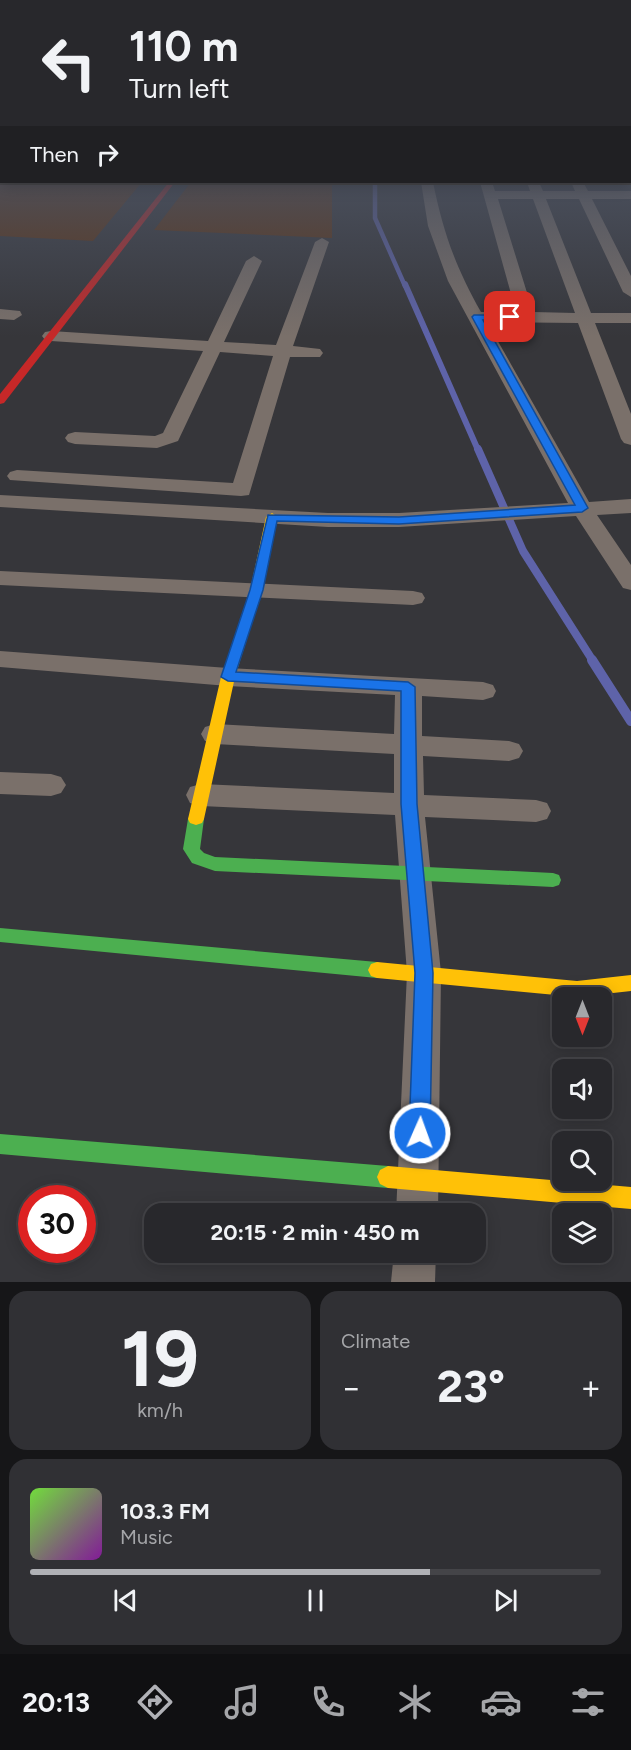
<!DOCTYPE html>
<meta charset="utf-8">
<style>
body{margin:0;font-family:Figtree,sans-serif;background:#303034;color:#f1f3f6;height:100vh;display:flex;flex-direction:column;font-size:22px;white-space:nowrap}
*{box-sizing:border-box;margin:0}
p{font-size:20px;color:#a5a6a9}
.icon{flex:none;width:33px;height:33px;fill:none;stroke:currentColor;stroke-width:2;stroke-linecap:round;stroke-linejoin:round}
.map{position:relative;height:1282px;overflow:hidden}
.panel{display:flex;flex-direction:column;gap:9px;padding:9px;background:#161618;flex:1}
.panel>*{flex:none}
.top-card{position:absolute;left:0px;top:0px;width:632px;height:183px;box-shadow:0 3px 15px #0003,0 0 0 2px #444448;background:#28282c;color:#f1f3f6;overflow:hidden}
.needle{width:39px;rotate:180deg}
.tools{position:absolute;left:552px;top:987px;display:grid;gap:12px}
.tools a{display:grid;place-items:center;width:60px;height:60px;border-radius:12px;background:#28282c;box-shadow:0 3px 15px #0003,0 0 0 2px #444448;font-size:30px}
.speed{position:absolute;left:18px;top:1185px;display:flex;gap:12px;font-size:30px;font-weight:700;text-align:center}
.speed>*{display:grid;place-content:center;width:78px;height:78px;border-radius:50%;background:#28282c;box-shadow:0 3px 15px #0003,0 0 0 2px #444448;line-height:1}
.speed .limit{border:9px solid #d22;background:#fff;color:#111}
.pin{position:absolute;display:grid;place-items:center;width:51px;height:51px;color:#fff;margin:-26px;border-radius:12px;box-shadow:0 3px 9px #0006}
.me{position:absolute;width:66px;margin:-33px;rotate:2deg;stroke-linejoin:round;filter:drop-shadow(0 0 4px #0008)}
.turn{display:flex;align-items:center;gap:21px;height:126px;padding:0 30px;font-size:27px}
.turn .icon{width:78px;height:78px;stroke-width:2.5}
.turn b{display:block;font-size:42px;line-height:51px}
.then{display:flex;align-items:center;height:57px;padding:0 30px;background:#0003;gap:12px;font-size:22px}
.big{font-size:45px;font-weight:700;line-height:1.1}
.panel .widget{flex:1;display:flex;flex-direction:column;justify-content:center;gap:9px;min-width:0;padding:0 21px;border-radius:18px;background:#303034}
.panel .dial{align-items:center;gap:0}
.dial b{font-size:78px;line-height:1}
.song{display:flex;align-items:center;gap:18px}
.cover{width:72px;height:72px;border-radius:9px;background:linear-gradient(135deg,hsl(100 70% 55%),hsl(290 70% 35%))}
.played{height:6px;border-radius:3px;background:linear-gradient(90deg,#b0b1b6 70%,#444448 70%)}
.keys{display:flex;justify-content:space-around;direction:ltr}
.heat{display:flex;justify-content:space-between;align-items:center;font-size:33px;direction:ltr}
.panel .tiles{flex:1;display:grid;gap:9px;grid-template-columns:1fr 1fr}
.widget:last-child{grid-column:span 2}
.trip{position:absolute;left:144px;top:1203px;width:342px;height:60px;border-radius:18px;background:#28282c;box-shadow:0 3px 15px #0003,0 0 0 2px #444448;font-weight:700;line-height:60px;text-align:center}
.tab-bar{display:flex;height:96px;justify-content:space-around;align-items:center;background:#101012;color:#a5a6a9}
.tab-bar .icon{width:42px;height:42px}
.tab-bar .active{color:#b0b1b6}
.tab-bar b{font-size:27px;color:#f1f3f6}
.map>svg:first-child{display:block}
</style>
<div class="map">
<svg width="631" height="1282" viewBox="0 0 631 1282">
<rect width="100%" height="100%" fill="#36363a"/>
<!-- green -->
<g fill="#5f3210">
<path d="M0,170L2,182H142L93,241L0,236Z"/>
<path d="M191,182H332V238L154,230Z"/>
</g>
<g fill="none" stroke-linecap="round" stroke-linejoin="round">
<!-- stream-far3 -->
<path stroke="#5e63a9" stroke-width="4.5" d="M375,182V218L405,286"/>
<!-- stream-far2 -->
<path stroke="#5e63a9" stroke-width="6" d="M405,284L478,450"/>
<!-- stream-far1 -->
<path stroke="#5e63a9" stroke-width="8" d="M478,449L523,551L593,661"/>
<!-- stream -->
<path stroke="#5e63a9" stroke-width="10" d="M592,660L631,721"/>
<!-- street -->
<g fill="#7a706a" fill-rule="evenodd">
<path d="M2,165V173L0,174V166Z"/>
<path d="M421,182H433C443,232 456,268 481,312H516L480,182H492L495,191H530L527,182H539L543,191H575L571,182H583L588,191H631V199H592L631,276V297L623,292L579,199H546L591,313H631V323H595L631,414V445L624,443L621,439L578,323L487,322L589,502L631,499V513L597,515L631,565V590L623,588L576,516L399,527H328L0,507V495L328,513H399L568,503L448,281L428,226ZM498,199H533L575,313L533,312Z"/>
<path d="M322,238L329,242L293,346L320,349L323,353L320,357H290L249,495L241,496L10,480L7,476L10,472L17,470L233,483L273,356L220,352L178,441L157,448L75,444L68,442L65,438L68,434L75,432L155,436L163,433L203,351L51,341L45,340L42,336L45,332L51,331L208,341L246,261L254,256L262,261L224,342L276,345L315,242Z"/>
<path d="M0,309L20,311L22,315L14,320L0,319Z"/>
<path d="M0,571L413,591L422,593L425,598L422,603L413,605L0,585Z"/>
<path d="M0,651L228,668L483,682L493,685L496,691L493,697L483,700L422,696V736L509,741L519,744L523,751L519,758L509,761L423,756L424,795L536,800L547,803L551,811L547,819L536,822L425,817L441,973L438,1214H396L407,973L395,815L201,806L190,803L186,795L190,787L201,784L394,793V754L215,744L205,741L201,734L205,727L215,724L394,734L395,695L228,686L0,667Z"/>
<path d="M0,772L51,774L61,777L66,785L61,793L51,796L0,794Z"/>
<path d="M394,1252H436L435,1282H391Z"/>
</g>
<!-- fast -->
<g fill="#4caf50" fill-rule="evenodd">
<path d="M196,813L202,815L204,819L200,849L204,853L215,857L553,873L559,875L561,880L559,885L553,887L215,871L192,863L183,849L188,819L190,815Z"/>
<path d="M0,928L377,962L383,964L386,970L383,976L377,978L0,942Z"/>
<path d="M0,1134L388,1166L396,1170L399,1177L396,1184L388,1188L0,1154Z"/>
</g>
<!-- slow -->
<g fill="#ffc107" fill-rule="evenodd">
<path d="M272,513L278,517L262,590L235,677L204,819L202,823L196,825L190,823L188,819L221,677L250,590L266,517Z"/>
<path d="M377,962L577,981L631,975V991L577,997L377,978L371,976L368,970L371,964Z"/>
<path d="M388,1166L631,1187V1209L388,1188L380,1184L377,1177L380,1170Z"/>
</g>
<!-- jam -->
<path fill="#c62828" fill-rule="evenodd" d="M169,182H175L4,403L0,404V394Z"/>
</g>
<!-- sky -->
<linearGradient id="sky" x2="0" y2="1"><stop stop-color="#1e1e20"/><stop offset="0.47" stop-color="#4c5260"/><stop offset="1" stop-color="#4c5260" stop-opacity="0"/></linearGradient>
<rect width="631" height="337" fill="url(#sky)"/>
<!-- route -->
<path fill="#1a73e8" stroke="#114b97" stroke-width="1.5" d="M474,315H510L514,317L510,320H483L588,508L582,512L399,524L277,521L263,590L236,672L408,682L415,687L417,804L433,973L430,1133L427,1140L420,1143L412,1140L409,1133L415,973L401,804V691L228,681L221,677L250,590L268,515L399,517L575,505L472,317Z"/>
</svg>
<div class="tools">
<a><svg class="needle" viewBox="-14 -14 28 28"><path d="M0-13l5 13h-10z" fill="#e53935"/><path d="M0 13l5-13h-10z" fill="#a5a6a9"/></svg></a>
<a><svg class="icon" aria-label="sound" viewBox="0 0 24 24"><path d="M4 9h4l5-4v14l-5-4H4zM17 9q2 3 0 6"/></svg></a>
<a><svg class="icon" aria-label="search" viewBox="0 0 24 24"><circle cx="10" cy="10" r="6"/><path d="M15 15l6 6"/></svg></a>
<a><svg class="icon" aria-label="layers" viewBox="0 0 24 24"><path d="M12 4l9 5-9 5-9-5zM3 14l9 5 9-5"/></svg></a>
</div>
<div class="speed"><div class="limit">30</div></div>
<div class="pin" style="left:510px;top:317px;background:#d93025"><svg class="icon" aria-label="arrive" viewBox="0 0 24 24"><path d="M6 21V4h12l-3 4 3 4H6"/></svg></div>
<svg class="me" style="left:420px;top:1133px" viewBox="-20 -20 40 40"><circle r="17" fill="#1a73e8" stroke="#fff" stroke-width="3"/><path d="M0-11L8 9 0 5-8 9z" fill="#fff"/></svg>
<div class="trip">20:15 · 2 min · 450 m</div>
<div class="top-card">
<div class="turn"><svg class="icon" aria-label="left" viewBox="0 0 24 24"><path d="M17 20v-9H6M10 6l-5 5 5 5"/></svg><div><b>110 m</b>Turn left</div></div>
<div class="then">Then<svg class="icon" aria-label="right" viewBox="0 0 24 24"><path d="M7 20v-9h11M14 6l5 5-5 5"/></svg></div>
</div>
</div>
<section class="panel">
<div class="tiles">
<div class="widget dial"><b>19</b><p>km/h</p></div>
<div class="widget"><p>Climate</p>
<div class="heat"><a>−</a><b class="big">23°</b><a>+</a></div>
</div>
<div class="widget">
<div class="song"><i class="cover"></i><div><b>103.3 FM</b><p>Music</p></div></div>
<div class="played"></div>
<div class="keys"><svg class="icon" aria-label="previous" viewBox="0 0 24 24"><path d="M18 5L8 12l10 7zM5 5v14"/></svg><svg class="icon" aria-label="pause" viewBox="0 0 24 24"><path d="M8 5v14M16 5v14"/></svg><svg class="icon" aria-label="next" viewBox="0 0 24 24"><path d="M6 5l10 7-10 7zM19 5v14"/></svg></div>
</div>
</div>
</section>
<nav class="tab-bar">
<b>20:13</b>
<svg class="icon active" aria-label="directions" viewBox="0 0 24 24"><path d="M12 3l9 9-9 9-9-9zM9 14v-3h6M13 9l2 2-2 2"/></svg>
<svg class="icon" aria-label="music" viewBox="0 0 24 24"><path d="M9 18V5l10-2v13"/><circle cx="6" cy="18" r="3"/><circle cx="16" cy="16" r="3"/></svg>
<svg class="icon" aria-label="phone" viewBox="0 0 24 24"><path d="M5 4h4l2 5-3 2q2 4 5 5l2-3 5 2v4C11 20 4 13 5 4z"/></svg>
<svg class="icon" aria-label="climate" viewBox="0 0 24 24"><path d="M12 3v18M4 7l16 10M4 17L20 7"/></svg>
<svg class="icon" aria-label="car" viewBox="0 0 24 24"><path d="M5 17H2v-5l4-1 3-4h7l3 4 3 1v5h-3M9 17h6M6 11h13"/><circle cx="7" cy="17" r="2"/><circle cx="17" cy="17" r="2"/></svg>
<svg class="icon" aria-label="filters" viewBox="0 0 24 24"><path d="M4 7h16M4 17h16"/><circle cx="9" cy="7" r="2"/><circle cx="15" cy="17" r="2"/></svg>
</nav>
